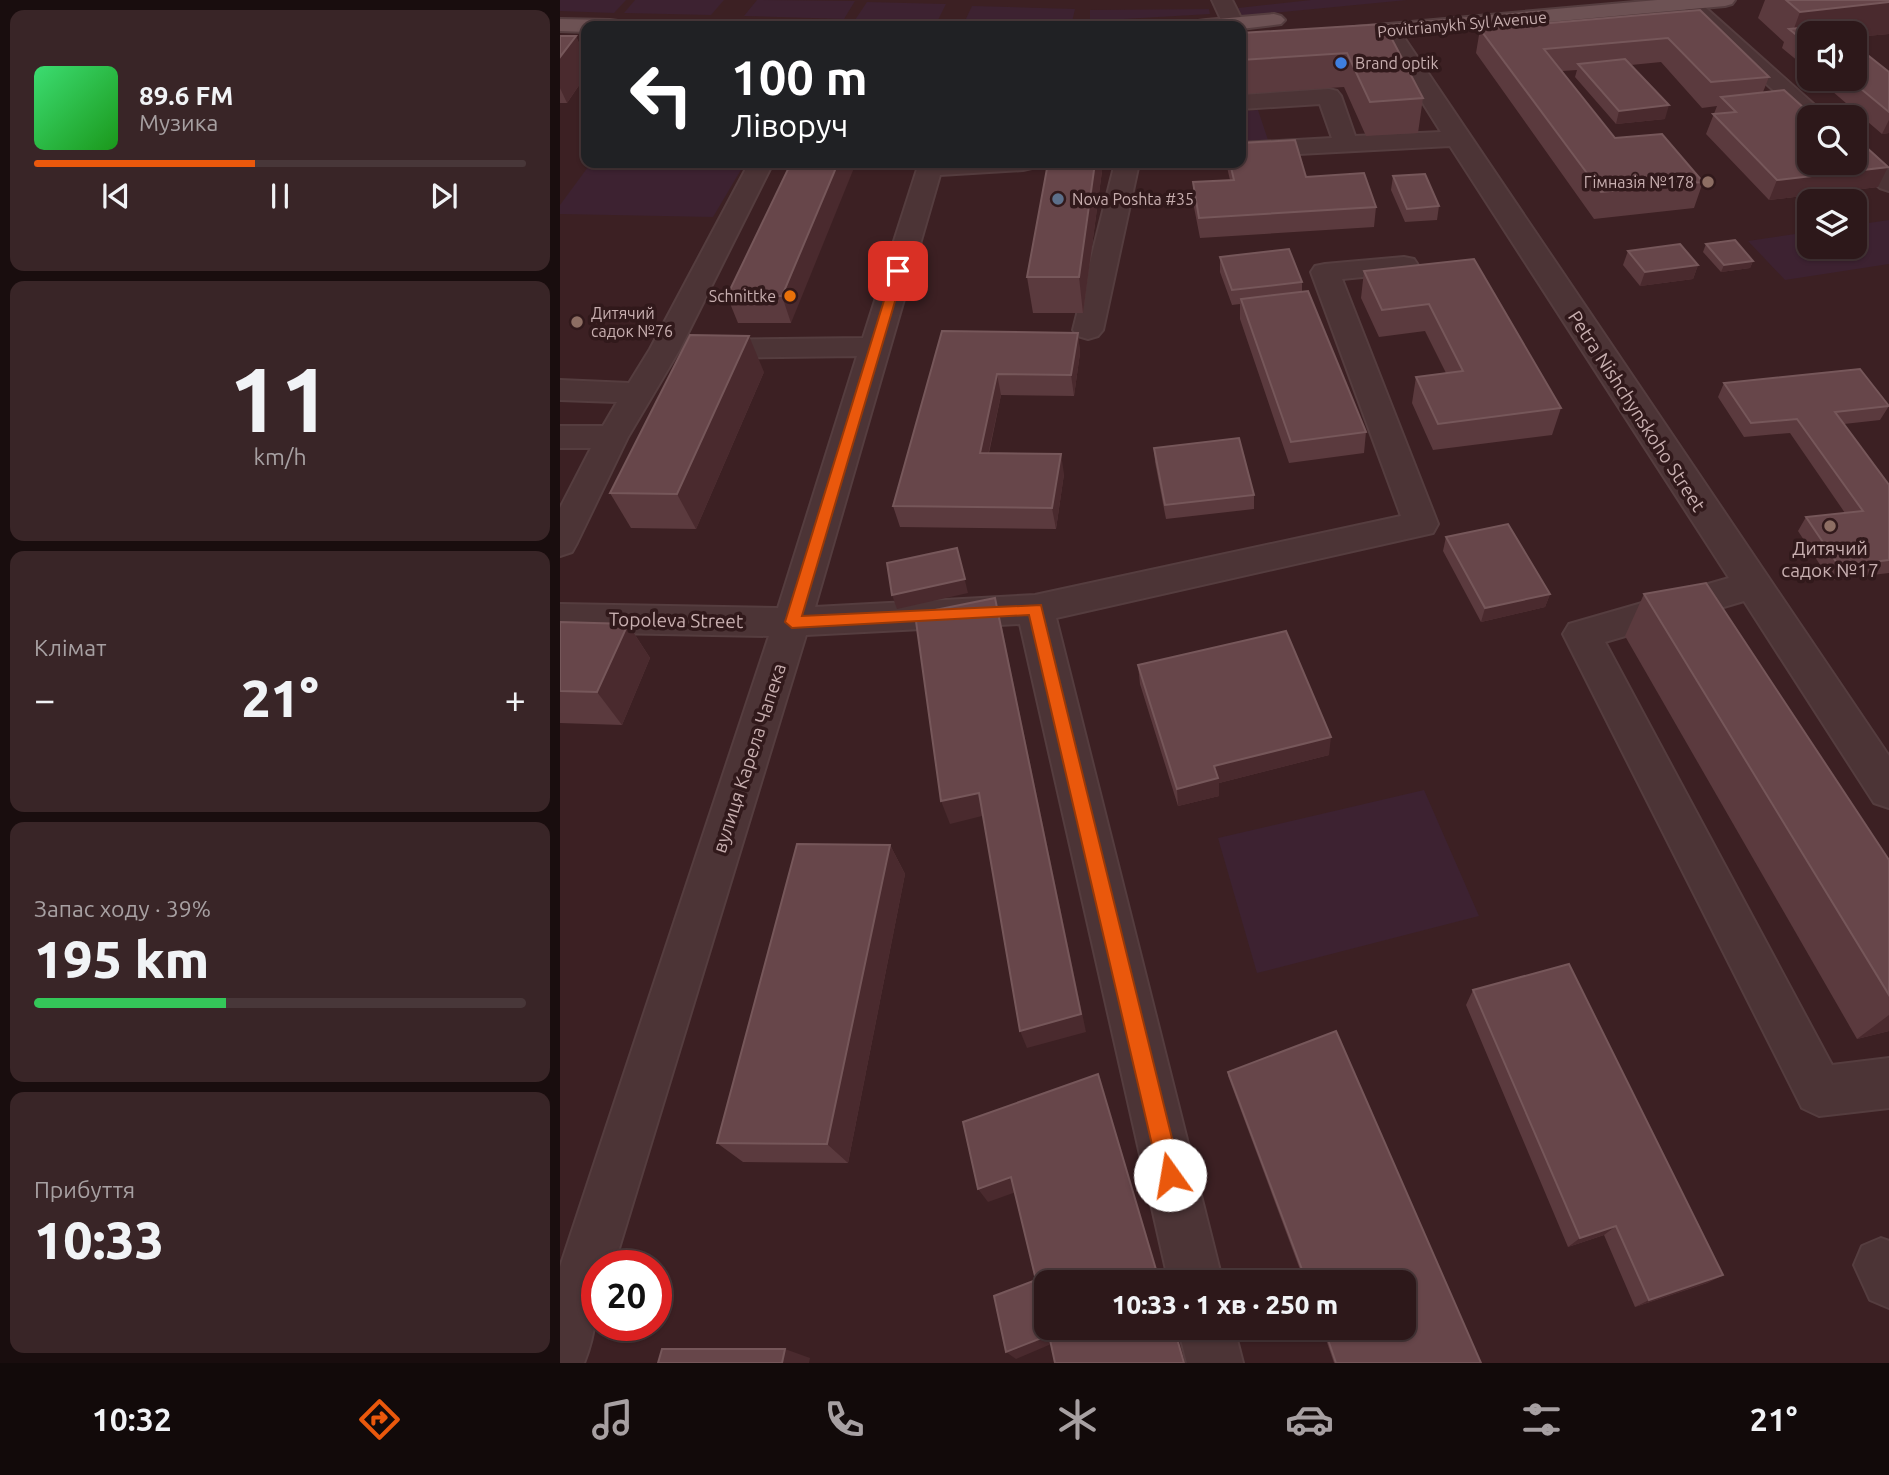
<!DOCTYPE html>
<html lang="uk">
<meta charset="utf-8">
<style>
body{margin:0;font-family:Ubuntu,sans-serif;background:#392527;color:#f1f3f6;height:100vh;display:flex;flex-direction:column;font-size:26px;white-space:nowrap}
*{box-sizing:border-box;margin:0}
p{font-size:23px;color:#a7a0a2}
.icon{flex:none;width:38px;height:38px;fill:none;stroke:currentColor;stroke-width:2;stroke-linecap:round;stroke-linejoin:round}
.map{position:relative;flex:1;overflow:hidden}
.panel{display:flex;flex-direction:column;gap:10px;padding:10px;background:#190d0e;width:560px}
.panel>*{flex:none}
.top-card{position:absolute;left:21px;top:21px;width:665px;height:147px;border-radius:14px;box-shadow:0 2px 5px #0004,0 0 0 2px #483739;background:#202124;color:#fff;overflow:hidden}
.fabs{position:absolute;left:1237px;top:21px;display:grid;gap:14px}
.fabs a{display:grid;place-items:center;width:70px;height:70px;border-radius:14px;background:#2d181a;box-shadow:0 2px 5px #0004,0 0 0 2px #483739;font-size:35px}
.speed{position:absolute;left:21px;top:1250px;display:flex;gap:14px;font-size:35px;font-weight:700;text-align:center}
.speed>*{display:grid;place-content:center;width:91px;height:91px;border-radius:50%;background:#2d181a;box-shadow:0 2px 5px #0004,0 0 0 2px #483739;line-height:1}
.speed .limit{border:10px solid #d22;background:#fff;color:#111}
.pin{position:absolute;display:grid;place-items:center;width:60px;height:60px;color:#fff;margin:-30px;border-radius:14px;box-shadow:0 4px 10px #0006}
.me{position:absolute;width:77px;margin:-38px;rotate:347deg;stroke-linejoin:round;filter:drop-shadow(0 0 5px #0008)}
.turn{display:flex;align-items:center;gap:24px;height:147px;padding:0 35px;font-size:32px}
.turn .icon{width:91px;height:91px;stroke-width:2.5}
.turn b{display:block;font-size:49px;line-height:60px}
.big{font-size:52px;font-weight:800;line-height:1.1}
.panel .widget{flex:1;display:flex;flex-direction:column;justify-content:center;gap:10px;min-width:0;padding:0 24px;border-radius:14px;background:#392527}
.panel .dial{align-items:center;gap:0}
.dial b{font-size:91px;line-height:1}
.song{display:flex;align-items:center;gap:21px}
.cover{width:84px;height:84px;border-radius:10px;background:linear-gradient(135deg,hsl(140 70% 55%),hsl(120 70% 35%))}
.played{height:7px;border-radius:4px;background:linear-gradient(90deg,#ea580c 45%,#483739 45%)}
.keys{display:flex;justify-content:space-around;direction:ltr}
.heat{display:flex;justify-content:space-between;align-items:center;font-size:38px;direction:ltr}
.charge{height:10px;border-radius:5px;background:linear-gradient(90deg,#34c759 39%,#483739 0)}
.trip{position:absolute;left:474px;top:1270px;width:382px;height:70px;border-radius:14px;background:#2d181a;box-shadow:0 2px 5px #0004,0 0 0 2px #483739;font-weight:800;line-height:70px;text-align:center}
.menu{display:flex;height:112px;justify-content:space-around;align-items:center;background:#120a0a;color:#a7a0a2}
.menu .icon{width:49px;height:49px}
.menu .active{color:#ea580c}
.menu b{font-size:32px;color:#f1f3f6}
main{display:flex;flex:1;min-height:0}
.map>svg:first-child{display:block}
</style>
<main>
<section class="panel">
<div class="widget">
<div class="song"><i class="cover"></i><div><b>89.6 FM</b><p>Музика</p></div></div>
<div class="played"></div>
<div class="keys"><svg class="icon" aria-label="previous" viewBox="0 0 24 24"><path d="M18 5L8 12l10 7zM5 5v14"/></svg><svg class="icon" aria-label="pause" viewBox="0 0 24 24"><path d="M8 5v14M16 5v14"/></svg><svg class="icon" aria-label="next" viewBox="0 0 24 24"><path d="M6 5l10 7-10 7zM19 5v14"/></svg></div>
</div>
<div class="widget dial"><b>11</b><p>km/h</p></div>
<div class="widget"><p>Клімат</p>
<div class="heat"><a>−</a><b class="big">21°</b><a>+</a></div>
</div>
<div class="widget"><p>Запас ходу · 39%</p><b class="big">195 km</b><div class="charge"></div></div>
<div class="widget"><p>Прибуття</p><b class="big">10:33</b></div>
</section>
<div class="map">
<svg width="1329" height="1363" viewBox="0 0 1329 1363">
<rect width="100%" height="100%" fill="#3c2023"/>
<!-- green -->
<g fill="#3d2231">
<path d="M0,0H66L54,13L0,11Z"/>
<path d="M75,0H164L151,15L64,13Z"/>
<path d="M197,0L295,1L284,19L184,16Z"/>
<path d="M751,0H847L682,16L678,8Z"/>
<path d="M307,2L386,4L377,22L295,20Z"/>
<path d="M412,6L515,9L512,22L404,23Z"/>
<path d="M649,9L650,14L530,21V10Z"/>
<path d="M698,110L708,140L681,142V111Z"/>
<path d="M31,163H185L153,217L0,214V205Z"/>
<path d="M1329,220V264L1225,280L1188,241L1249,232L1250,247H1295V225Z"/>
<path d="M864,790L919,916L697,973L658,838Z"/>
</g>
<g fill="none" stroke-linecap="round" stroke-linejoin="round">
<defs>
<g id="minor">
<path d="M652,0H672L684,24L681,28L664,26Z"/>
<path d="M1115,0H1137L1268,117H1250L1248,122Z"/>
<path d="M828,24L836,25L839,30L1329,756V808L1314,803L1184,601L1045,642L1272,1065L1329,1058V1108L1259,1116L1242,1108L1003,634L1009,624L1169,578L890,146L681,157V143L772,138L760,104L681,109V95L769,89L777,91L781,96L795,136L881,132L817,30L820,25Z"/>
<path d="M1295,145L1304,147L1329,170V191L1320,188L1292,163H1295Z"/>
<path d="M189,163H213L120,349L68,437L17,543L12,552L0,556V508L31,448H0V426H43L57,402L0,400V380L69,383L90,349Z"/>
<path d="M359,163H475L472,168L463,170L380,175L255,607L475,595L841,516L751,272L755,266L765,264L844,257L854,259L858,265L854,271L844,273L782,279L878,524L873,533L496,618L663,1283H609L460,624L246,635L54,1265H37C37,1302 38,1328 24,1363H0V1267L209,636L0,632V604L218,608L297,356L142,358L131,355L127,349L131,343L142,340L303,338Z"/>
<path d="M555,163H579L543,330L538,336L528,339L518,336L513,330Z"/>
<path d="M1321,1238L1329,1241V1308L1310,1300L1294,1265L1302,1246Z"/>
<path d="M618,1328H674L683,1363H627Z"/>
</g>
<g id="major">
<path d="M1097,0H1175L1172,4L1165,6L681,50V37Z"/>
<path d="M714,14L721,16L725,20L721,24L681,29V26H635L638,21L646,20Z"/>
<path d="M0,19L50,20L58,21L61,26H26V32L0,31Z"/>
</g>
</defs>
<!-- minor casing -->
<use href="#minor" stroke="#553d3f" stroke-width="4"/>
<!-- major casing -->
<use href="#major" stroke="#553d3f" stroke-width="4"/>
<!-- minor -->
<use href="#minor" fill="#4c3436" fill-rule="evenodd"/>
<!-- major -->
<use href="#major" fill="#6d5254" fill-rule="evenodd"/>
</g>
<!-- wall -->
<g fill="#5b3a3e">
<path d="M1205,0H1329V34L1295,37L1250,33V71L1222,48L1224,42L1198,18Z"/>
<path d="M1140,10L1209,77L1203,92L1318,187L1209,200L1146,134L1157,106L1142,108L1101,62L1071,65L1105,119L1056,124L1015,77L1017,70L1002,71L1055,138L1143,182L1134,208L1034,219L916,53L920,29Z"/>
<path d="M824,24L863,98L858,133L806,136L784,87L681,94V33Z"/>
<path d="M0,36H16L26,60V75L7,103H0Z"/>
<path d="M1329,72V133L1322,134L1258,79H1295Z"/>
<path d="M231,163V323H178L167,296Z"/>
<path d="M488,163H541L542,171L523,313H473L467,277Z"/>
<path d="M666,163H681L746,177L816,207L814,227L640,238L633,202V182L670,180Z"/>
<path d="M833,176L879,206L877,220L845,222L831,190Z"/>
<path d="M1146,244L1193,261L1190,268L1161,272L1143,252Z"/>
<path d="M1068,251L1138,265L1133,279L1080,286L1063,265Z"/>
<path d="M660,257L742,282V292L806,432L804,453L729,463L680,319V304L672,305L660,272Z"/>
<path d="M914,259L1001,408L992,435L873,450L852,403L856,377L886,373L865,331L819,337L801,298L804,271Z"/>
<path d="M382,331L518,333L520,353L514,396L441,395L429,453L504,474L496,529L340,527L333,506Z"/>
<path d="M204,372L136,529L71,528L50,493Z"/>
<path d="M1164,383L1329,406L1320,420L1284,424L1329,485V573L1270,580L1238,531L1246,517L1285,513L1230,433L1184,437L1158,397Z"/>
<path d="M594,448L694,495V509L606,519L595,462Z"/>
<path d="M886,537L990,594L985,607L921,622L883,551Z"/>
<path d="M1084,594L1329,860V1031L1297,1039L1065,636Z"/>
<path d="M0,622L68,624L90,658L62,725L0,723Z"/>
<path d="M578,665L769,755L659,783V796L618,806L580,684Z"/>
<path d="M330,845L345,874L288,1163L183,1162L157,1143Z"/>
<path d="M913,990L1163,1275L1147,1283L1075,1307L1044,1235L1008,1247L906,1005Z"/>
<path d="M668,1072L921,1363H774L762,1328H844V1283H745L668,1076Z"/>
</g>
<!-- shaded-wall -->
<g fill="#4a2a2e">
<path d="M1329,2V34L1295,37V33H1250L1233,31L1240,12Z"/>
<path d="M16,36L26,60V75L7,103L0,88V57Z"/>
<path d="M1109,105L1105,119L1056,124L1059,111Z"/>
<path d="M1329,120V133L1322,134Z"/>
<path d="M278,163H296L231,323L222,296Z"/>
<path d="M535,163H541L542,171L523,313L519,277Z"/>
<path d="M1328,167L1318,187L1209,200L1217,180Z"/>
<path d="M1193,261L1190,268L1161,272L1164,265Z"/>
<path d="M1138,265L1133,279L1080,286L1085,272Z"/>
<path d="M518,333L520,353L514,396L511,375Z"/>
<path d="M189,336L204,372L136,529L117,494Z"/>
<path d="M437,374L441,395L424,473L420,453Z"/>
<path d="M501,454L504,474L496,529L492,508Z"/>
<path d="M397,548L408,593L337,609L332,595Z"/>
<path d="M990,594L985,607L921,622L925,608Z"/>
<path d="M435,598L441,623L526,1032L467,1048L460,1031Z"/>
<path d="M68,624L90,658L62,725L37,692Z"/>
<path d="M771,737L769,755L659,783V796L618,806L617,789L654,766Z"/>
<path d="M419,793L426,815L390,824L381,801Z"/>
<path d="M330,845L345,874L288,1163L267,1144Z"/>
<path d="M1329,1015V1031L1297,1039Z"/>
<path d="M451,1177L459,1191L428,1202L418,1189Z"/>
<path d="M1056,1226L1044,1235L1008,1247L1020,1238Z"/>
<path d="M1163,1275L1147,1283L1075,1307L1089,1300Z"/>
<path d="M489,1335L496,1342L456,1359L446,1352Z"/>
<path d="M225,1349L250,1358L249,1363H222Z"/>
</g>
<!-- building -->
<g fill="#67464a" stroke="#76575a" stroke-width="2">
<path d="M1226,0H1329V2L1240,12Z"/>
<path d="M1140,10L1209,77L1151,82L1108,38L984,49L1055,138L1102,134L1143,182L1041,192L920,29Z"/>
<path d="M824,24L863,98L810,102L787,53L681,60V33Z"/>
<path d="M1260,26L1267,31L1277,30L1281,33H1250V46L1229,29Z"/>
<path d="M0,36H16L0,57Z"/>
<path d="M1295,45L1329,72V112L1289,79H1295Z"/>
<path d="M1065,59L1109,105L1059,111L1018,64Z"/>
<path d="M1224,90L1244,108L1261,106L1273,117H1250V163H1295V137L1328,167L1217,180L1153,114L1176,112L1161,97Z"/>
<path d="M735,140L746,177L804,173L816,207L639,218L633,182L674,180L670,163H681V143Z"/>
<path d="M231,163H278L222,296H167Z"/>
<path d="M488,163H535L519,277H467Z"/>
<path d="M865,174L879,206L847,209L833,176Z"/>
<path d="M1175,240L1193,261L1164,265L1146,244Z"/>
<path d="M1120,244L1138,265L1085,272L1068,251Z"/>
<path d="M729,249L742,282L672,290L660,257Z"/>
<path d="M914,259L1001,408L878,424L856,377L903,371L869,304L822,310L804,271Z"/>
<path d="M748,291L806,432L731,442L681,299Z"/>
<path d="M382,331L518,333L511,375L437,374L420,453L501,454L492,508L333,506Z"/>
<path d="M130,335L189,336L117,494L50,493Z"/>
<path d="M1300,369L1329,406L1275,412L1329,485V560L1279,566L1246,517L1303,511L1237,419L1191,423L1164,383Z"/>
<path d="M679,438L694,495L605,505L594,448Z"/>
<path d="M948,524L990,594L925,608L886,537Z"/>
<path d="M397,548L405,579L332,595L327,563Z"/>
<path d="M1146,583L1329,860V995L1084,594Z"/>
<path d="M435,598L521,1014L460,1031L419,793L381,801L355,614Z"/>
<path d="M0,622L68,624L37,692L0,691Z"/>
<path d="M726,631L771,737L654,766L658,778L617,789L578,665Z"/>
<path d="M237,844L330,845L267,1144L157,1143Z"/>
<path d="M1009,964L1163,1275L1089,1300L1056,1226L1020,1238L913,990Z"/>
<path d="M776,1031L921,1363H776L764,1328H844V1283H747L668,1072Z"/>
<path d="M538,1074L600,1283H486V1328H614L624,1363H495L489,1335L446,1352L434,1296L476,1280L451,1177L418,1189L403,1122Z"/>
<path d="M102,1349H225L222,1363H98Z"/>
</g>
<!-- route -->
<path fill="#ea580c" stroke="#983908" stroke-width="2" d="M334,268L344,271L242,616L481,605L621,1175L618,1182L610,1186L603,1182L599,1175L469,615L232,628L225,622Z"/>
<!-- markers -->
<circle fill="#3f7fe0" stroke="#31191b" stroke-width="2.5" cx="781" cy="63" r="7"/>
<g fill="#8d6e63" stroke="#31191b" stroke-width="2.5">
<circle cx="1148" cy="182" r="7"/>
<circle cx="17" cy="322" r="7"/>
<circle cx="1270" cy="526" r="7"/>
</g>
<circle fill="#5c6f8a" stroke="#31191b" stroke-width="2.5" cx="498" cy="199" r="7"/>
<circle fill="#e8710a" stroke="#31191b" stroke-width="2.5" cx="230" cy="296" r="7"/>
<g text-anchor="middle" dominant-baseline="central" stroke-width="7" stroke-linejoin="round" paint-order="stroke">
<!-- far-street labels -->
<g font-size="16" fill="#c8afb0" stroke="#31191b">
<text transform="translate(902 24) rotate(-5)">Povitrianykh Syl Avenue</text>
</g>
<!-- far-poi labels -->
<g font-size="16" fill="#c8afb0" stroke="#31191b" text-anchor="start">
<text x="795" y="63">Brand optik</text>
<text x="1134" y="182" text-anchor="end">Гімназія №178</text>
<text x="512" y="199">Nova Poshta #35</text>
<text x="216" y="296" text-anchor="end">Schnittke</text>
<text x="31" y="313">Дитячий<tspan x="31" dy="18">садок №76</tspan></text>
</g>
<!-- street labels -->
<g font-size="19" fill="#c8afb0" stroke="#31191b">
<text transform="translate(1077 411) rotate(57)">Petra Nishchynskoho Street</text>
<text transform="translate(116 620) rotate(1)">Topoleva Street</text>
<text transform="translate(189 758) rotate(-72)">вулиця Карела Чапека</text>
</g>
<!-- poi labels -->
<g font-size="19" fill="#c8afb0" stroke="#31191b">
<text x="1270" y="548">Дитячий<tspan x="1270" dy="22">садок №17</tspan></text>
</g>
</g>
</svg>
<div class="fabs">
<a><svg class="icon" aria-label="sound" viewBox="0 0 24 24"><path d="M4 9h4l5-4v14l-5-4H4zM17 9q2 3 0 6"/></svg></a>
<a><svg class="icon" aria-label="search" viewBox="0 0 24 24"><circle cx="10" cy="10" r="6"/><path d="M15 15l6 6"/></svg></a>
<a><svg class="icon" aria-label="layers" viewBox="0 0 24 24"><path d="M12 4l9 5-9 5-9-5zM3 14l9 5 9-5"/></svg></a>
</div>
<div class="speed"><div class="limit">20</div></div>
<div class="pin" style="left:338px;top:271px;background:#d93025"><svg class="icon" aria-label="arrive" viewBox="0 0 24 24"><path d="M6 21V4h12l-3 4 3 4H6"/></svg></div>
<svg class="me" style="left:610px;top:1175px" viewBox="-20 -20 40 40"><circle r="19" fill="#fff"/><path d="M0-13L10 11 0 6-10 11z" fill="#ea580c"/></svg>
<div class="trip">10:33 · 1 хв · 250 m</div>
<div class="top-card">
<div class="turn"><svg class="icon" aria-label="left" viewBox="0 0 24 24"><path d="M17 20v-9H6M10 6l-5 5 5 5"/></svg><div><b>100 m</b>Ліворуч</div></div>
</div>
</div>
</main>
<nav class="menu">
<b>10:32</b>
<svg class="icon active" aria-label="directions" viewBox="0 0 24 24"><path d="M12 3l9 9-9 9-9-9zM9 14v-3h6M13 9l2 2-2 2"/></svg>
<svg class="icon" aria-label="music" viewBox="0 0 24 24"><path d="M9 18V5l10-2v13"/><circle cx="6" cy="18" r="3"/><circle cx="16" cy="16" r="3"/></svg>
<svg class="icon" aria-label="phone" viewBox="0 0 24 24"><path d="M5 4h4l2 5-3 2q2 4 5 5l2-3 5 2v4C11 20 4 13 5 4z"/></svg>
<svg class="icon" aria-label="climate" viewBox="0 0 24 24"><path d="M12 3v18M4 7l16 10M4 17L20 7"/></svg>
<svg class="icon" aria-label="car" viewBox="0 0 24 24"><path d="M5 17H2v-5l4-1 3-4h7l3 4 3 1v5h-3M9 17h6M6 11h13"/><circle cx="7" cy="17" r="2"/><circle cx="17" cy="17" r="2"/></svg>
<svg class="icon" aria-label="filters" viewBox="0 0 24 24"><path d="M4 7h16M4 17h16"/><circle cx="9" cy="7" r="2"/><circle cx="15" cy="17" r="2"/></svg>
<b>21°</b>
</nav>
